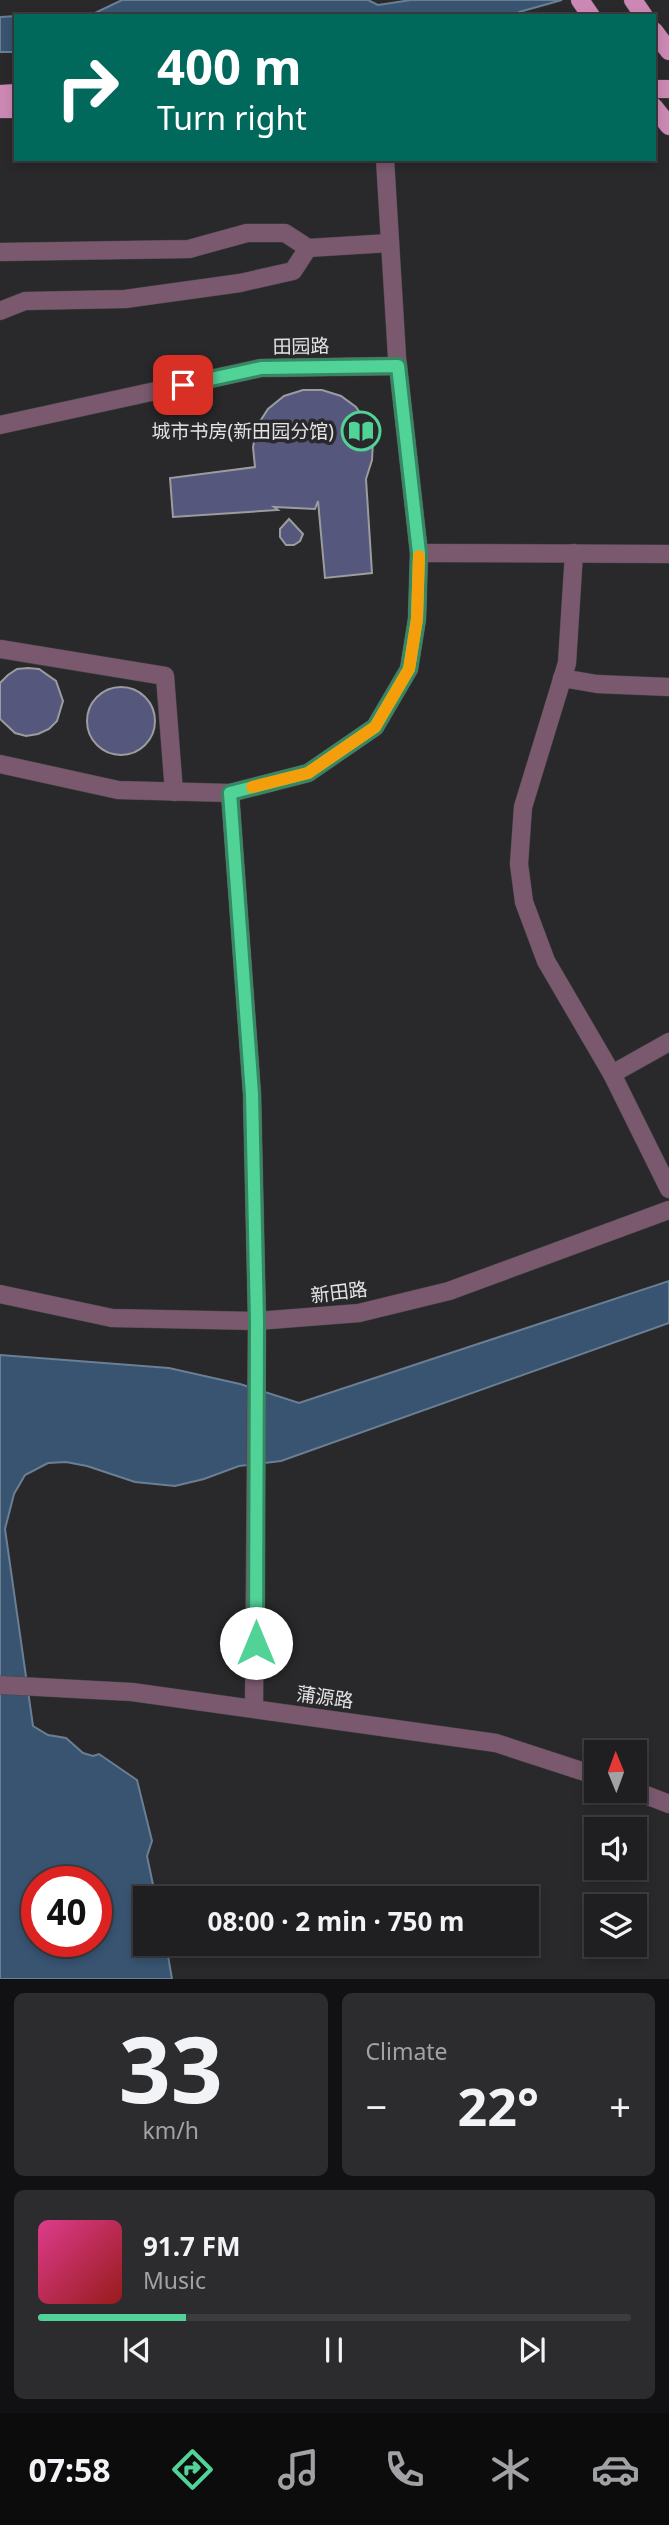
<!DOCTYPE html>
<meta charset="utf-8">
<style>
body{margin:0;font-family:"Noto Sans","Noto Sans SC",sans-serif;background:#2c2b2d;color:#f1f3f6;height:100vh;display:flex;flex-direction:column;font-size:26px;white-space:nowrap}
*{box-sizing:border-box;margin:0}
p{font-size:23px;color:#a1a2a5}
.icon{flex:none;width:38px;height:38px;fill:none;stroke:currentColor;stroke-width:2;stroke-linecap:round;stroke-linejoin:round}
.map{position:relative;height:1979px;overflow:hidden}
.sheet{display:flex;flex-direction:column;gap:14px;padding:14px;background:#111012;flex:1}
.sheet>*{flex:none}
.guide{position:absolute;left:14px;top:14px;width:642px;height:147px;border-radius:0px;box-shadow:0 4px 10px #0003,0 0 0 2px #3c3c3e;background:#00695c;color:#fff;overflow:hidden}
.needle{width:46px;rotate:359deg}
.fabs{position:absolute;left:584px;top:1740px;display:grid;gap:14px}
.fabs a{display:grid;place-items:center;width:63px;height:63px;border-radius:0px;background:#1f1e20;box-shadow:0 4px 10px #0003,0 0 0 2px #3c3c3e;font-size:35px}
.speed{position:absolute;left:21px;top:1866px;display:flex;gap:14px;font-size:35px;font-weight:700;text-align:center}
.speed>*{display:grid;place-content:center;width:91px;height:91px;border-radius:50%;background:#1f1e20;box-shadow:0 4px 10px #0003,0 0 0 2px #3c3c3e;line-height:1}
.speed .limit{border:10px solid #d22;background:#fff;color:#111}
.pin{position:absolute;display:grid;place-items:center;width:60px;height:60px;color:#fff;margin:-30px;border-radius:14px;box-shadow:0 4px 10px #0006}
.me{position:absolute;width:77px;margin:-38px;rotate:0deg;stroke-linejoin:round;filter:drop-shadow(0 0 5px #0008)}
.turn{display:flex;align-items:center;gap:24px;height:147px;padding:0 28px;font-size:32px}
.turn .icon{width:91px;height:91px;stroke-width:2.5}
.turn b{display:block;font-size:49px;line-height:60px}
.big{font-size:52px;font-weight:700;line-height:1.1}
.sheet .widget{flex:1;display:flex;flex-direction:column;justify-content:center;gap:10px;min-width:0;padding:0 24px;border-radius:10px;background:#2c2b2d}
.sheet .dial{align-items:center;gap:0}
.dial b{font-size:91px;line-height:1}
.song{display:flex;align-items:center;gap:21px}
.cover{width:84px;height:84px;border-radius:10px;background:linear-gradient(135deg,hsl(330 70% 55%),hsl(0 70% 35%))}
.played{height:7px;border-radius:4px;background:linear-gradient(90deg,#51d397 25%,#3c3c3e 25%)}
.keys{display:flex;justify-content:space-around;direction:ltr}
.heat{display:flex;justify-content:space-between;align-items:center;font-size:38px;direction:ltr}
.sheet .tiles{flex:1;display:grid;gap:14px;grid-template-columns:1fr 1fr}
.widget:last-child{grid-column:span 2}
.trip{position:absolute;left:133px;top:1886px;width:406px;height:70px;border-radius:0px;background:#1f1e20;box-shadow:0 4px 10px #0003,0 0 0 2px #3c3c3e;font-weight:700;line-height:70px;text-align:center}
.menu{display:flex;height:112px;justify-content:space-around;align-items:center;background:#0c0c0d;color:#a1a2a5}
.menu .icon{width:49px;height:49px}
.menu .active{color:#51d397}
.menu b{font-size:32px;color:#f1f3f6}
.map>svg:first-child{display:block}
</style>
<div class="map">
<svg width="669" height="1979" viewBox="0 0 669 1979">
<rect width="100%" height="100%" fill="#29282a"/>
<!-- water -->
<g fill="#385471" stroke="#6b7f94" stroke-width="2" fill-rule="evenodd">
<path d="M122,0H368L378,5L411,0H562L519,12V16H24L95,13Z"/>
<path d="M16,16V52H0V17Z"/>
<path d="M669,1281V1323L281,1461L239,1466L204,1479L175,1486L135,1482L87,1466L66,1462L48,1463L25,1475L14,1494L5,1529L33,1726L48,1735L66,1738L83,1753L93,1756L99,1754L137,1780L152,1841L147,1856L156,1899H145V1944H166L172,1979H0V1355L169,1368L240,1384L299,1403ZM37,1881H96V1941H37Z"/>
</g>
<!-- building -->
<g fill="#55587c" stroke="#9b9c9f" stroke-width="2">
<path d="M303,390H322L341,396L356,407L367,423L373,441L372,460L366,479L372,573L325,578L318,501L315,509L274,507L278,510L173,517L170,478L255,467L253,447L257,426L268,409L284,396Z"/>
<path d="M289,519L303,534L300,541L294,545H286L280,537V529Z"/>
<path d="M28,668L39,669L56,681L63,701L57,721L49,729L38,734L26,736L15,733L0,719V683L8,675L17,669Z"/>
<circle cx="121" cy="721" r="34"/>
</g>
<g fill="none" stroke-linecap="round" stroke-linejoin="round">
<defs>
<g id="minor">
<path d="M0,252L189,249L247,233H285L308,248"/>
<path d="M0,311L25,301L125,299L240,283L293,271L308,248L390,243"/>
<path d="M0,425L261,368L398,366"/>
<path d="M419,553L669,554"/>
<path d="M574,553L567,663L523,807L519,864L524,902L546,961L612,1074L669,1189"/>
<path d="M0,649L165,676L174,792"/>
<path d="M562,678L597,684L669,687"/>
<path d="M0,764L118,790L230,793L308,773L375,727L409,669L417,619L419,553L397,357L385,159"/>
<path d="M230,793L252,1094L257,1321L254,1708"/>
<path d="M612,1074L669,1042"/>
<path d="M0,1294L112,1318L257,1321L359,1313L449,1291L669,1210"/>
<path d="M0,1685L132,1692L496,1743L597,1776"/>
<path d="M633,1790L669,1804"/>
</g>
<g id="major">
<path d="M580,0L591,16"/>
<path d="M633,0L644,16"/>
<path d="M654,31L669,51"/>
<path d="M654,89H669"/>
<path d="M0,94L16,93"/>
<path d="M654,107L669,126"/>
<path d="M0,109H16"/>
</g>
</defs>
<!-- minor casing -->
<use href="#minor" stroke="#474648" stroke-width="19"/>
<!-- major casing -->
<use href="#major" stroke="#474648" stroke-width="19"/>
<!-- minor -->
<use href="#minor" stroke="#7a596e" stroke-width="18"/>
<!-- major -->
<use href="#major" stroke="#cc88b4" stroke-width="18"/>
</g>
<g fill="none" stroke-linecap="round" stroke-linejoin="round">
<defs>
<path id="route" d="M183,385L261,368L398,366L419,553L417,619L409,669L375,727L308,773L230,793L252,1094L257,1321L256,1643"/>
</defs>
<!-- route casing -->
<use href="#route" stroke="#358962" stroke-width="18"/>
<!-- route -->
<use href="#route" stroke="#51d397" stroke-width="12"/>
<!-- slow -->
<path stroke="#f59e0b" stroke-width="12" d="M252,787L308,773L375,727L409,669L417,619L419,556"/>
</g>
<!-- icons -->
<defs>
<symbol id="library-ring" viewBox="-11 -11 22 22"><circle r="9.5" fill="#29282a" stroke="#51d397" stroke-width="1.5"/><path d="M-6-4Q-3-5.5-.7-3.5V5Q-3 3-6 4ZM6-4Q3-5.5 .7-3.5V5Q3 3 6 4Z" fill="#51d397"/></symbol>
</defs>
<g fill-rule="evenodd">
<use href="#library-ring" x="339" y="409" width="44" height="44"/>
</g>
<g text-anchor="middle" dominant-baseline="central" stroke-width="7" stroke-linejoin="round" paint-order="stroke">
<!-- street labels -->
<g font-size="19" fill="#e3e2e4" stroke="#29282a">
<text transform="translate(301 346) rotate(-1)">田园路</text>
<text transform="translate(339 1292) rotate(-7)">新田路</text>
<text transform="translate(325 1697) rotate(8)">蒲源路</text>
</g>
<!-- poi labels -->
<g font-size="19" fill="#e3e2e4" stroke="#29282a" text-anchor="end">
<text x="334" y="431">城市书房(新田园分馆)</text>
</g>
</g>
</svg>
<div class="fabs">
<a><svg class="needle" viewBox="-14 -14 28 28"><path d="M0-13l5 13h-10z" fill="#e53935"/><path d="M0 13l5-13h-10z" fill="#a1a2a5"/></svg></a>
<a><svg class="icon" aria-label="sound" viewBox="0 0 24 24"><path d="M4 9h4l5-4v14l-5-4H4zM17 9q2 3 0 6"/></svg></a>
<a><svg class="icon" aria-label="layers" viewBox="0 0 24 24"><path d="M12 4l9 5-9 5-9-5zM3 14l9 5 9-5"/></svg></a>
</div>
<div class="speed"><div class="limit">40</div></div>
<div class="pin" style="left:183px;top:385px;background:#d93025"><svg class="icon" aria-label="arrive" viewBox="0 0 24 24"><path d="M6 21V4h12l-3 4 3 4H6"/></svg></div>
<svg class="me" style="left:256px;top:1643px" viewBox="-20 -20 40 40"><circle r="19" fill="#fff"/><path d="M0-13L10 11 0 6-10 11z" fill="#51d397"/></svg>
<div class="trip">08:00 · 2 min · 750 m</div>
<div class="guide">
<div class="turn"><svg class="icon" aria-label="right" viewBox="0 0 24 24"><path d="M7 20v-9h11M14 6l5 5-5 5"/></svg><div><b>400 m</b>Turn right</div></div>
</div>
</div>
<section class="sheet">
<div class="tiles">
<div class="widget dial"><b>33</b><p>km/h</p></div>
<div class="widget"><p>Climate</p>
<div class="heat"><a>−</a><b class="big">22°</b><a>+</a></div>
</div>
<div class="widget">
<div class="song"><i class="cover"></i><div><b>91.7 FM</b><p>Music</p></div></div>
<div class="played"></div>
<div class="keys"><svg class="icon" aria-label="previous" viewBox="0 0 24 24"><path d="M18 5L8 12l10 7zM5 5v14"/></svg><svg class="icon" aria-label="pause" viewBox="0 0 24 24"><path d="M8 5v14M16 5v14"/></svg><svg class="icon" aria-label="next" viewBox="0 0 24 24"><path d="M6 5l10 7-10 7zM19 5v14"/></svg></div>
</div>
</div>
</section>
<nav class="menu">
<b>07:58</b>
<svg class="icon active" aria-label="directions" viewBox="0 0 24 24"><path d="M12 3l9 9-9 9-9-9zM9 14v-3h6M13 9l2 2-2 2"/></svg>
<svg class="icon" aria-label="music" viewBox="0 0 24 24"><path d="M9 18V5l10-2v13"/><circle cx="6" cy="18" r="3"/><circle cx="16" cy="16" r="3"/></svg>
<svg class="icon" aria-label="phone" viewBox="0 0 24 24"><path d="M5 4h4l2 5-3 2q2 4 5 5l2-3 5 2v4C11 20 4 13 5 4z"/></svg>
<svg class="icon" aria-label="climate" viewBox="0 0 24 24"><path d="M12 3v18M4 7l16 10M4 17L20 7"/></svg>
<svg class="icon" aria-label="car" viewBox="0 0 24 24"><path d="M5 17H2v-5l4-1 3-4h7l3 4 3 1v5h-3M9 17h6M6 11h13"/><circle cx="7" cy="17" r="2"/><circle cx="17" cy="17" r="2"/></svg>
</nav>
